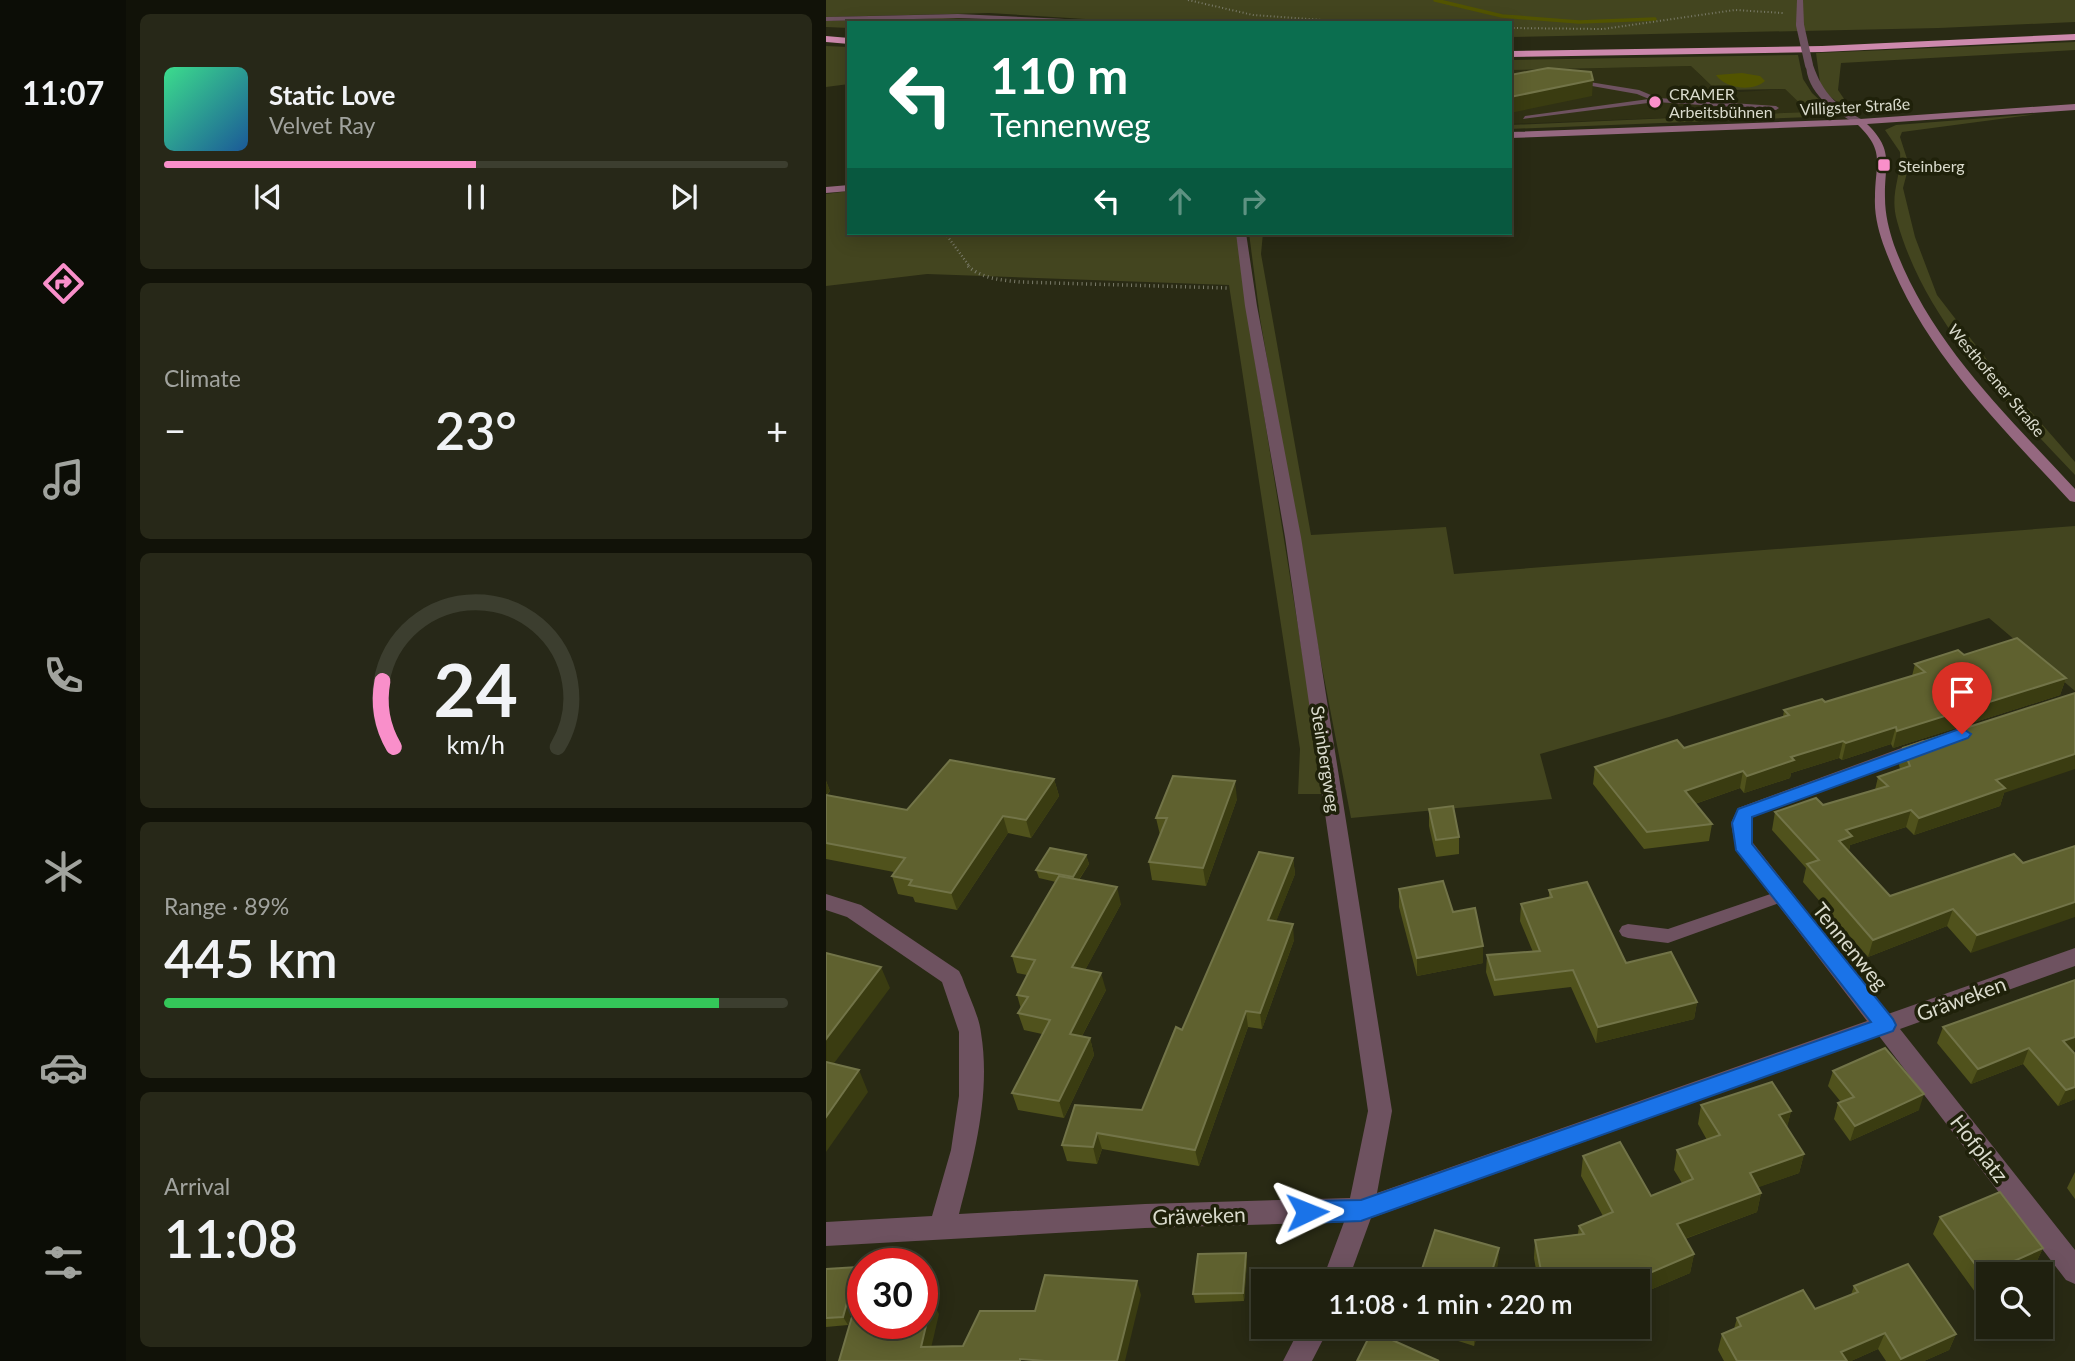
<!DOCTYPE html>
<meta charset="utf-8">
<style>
body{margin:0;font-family:Lato,sans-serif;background:#272818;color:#f1f3f6;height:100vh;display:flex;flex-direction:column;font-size:26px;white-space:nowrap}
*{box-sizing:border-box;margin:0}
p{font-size:23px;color:#a1a39e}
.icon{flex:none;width:38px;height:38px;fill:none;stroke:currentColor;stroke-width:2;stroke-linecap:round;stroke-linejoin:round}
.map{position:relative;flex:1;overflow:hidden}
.drawer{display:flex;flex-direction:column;gap:14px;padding:14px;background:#111208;width:700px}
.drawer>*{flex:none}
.banner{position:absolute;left:21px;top:21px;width:665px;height:214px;border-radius:0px;box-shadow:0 4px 18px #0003,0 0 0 2px #3c3e2f;background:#0b6e4f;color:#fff;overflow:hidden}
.fabs{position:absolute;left:1150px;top:1262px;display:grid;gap:14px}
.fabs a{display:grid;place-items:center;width:77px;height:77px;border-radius:0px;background:#1f200f;box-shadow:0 4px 18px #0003,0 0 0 2px #3c3e2f;font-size:35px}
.speed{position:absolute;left:21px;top:1248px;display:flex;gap:14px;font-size:35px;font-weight:700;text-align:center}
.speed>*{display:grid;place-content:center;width:91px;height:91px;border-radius:50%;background:#1f200f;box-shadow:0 4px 18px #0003,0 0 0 2px #3c3e2f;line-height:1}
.speed .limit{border:10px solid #d22;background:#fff;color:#111}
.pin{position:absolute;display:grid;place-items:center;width:60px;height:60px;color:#fff;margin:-72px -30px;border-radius:50% 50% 50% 0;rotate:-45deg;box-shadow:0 0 7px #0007}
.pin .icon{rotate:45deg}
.me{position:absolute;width:77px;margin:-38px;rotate:88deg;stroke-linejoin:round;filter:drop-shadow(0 0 5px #0008)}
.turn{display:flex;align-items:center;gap:24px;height:147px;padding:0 28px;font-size:32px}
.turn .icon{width:91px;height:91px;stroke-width:2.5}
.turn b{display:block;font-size:49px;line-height:60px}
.lanes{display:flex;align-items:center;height:66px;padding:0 28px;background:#0003;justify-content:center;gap:35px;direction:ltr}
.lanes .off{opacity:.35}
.big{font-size:52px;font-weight:600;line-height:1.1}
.drawer .widget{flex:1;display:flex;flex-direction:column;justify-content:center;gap:10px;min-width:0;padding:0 24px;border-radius:10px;background:#272818}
.drawer .dial{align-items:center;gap:0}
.dial svg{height:182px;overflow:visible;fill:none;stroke:#3c3e2f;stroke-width:7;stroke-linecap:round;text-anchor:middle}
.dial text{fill:#f1f3f6;stroke:none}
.song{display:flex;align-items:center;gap:21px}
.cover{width:84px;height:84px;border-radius:10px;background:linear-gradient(135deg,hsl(150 70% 55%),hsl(210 70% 35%))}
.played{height:7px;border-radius:4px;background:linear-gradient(90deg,#f98fca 50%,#3c3e2f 50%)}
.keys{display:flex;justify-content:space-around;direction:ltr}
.heat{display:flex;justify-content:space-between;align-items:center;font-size:38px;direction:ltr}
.charge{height:10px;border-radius:5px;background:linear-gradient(90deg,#34c759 89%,#3c3e2f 0)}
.trip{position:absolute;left:425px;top:1269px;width:399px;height:70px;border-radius:0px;background:#1f200f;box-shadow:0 4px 18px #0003,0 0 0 2px #3c3e2f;font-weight:600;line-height:70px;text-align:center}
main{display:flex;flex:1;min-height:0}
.tab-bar{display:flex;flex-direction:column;width:126px;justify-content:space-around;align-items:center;background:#0c0d06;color:#a1a39e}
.tab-bar .icon{width:49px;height:49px}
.tab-bar .active{color:#f98fca}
.tab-bar b{font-size:32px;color:#f1f3f6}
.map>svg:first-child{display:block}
</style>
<main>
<nav class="tab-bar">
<b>11:07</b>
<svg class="icon active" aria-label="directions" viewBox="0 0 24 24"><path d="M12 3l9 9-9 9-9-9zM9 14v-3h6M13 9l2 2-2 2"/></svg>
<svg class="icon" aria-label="music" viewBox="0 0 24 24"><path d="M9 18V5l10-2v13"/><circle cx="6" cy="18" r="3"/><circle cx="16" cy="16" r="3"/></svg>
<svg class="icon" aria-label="phone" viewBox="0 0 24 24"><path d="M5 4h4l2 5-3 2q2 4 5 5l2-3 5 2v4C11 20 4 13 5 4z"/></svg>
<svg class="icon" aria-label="climate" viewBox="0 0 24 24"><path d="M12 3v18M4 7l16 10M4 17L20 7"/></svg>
<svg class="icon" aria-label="car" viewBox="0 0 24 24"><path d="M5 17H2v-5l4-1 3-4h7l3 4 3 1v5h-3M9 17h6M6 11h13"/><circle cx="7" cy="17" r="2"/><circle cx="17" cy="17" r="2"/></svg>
<svg class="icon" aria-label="filters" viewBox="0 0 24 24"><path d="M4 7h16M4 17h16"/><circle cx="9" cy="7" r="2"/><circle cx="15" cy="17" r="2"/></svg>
</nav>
<section class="drawer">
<div class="widget">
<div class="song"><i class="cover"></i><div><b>Static Love</b><p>Velvet Ray</p></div></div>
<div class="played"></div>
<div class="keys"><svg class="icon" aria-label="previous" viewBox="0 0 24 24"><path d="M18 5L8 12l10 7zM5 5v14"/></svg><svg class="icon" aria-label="pause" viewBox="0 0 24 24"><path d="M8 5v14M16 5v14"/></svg><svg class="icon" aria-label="next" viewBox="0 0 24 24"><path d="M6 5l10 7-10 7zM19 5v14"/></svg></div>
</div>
<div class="widget"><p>Climate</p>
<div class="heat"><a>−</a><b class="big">23°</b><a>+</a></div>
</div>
<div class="widget dial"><svg viewBox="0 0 100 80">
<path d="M14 69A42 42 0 1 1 86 69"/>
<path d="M14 69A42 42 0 0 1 9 40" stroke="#f98fca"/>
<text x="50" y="56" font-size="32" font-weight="700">24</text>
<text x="50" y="72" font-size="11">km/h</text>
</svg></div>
<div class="widget"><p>Range · 89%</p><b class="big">445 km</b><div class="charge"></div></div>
<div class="widget"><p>Arrival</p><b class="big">11:08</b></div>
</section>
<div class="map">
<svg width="1249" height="1361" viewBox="0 0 1249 1361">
<rect width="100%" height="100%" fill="#292a14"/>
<!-- built -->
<path fill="#303114" d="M866,66L876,77L914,92L959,89L984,112L684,124V70Z"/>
<!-- green -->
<g fill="#43451f">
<path d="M0,0H1249V22L1113,28L684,37V23H324L163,13L0,17Z"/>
<path d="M116,18L252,23H23V28L0,27V21Z"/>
<path d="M1249,42V50L1015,63L1012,90L1029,115L995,90L990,53Z"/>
<path d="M0,46L23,47V84L0,87Z"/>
<path d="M972,55L977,79L986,93L1011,116L684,129V125L983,112L959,89L898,90L886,86L865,66L684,70V60Z"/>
<path d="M1211,114L1076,132L1074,137L1083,165L1077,188L1089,237L1111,295L1172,374L1249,462V475C1180,401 1099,322 1071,221C1063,193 1076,176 1074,152L1059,130L1070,125Z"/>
<path d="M23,191V233H411L417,285L499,794H472L474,749L403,285L101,274L0,286V194Z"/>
<path d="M423,233H437L435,254L485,535L620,527L628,574L1249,526V691L1163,618L843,717L714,754L726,799L525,818L480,584L434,318Z"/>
</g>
<!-- water -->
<path fill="#525400" d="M916,73L934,76L939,81C927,92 900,89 890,75Z"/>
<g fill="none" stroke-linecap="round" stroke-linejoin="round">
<!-- stream -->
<path stroke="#525400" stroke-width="3.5" d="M609,0L676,16L753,22L829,19"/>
<!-- path-far2 -->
<g stroke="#7b7c6a" stroke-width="2" stroke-dasharray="1 2.5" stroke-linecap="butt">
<path d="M362,0L427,15L538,23"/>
<path d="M297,21L314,23"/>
<path d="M684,28L777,29L909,10L957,13"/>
</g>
<!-- path-far1 -->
<path stroke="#7b7c6a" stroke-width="2.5" stroke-dasharray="1 2.5" stroke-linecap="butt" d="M119,233L144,267"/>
<!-- path -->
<path stroke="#7b7c6a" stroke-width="3.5" stroke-dasharray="1 3.5" stroke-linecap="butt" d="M142,266C156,279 176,280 194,282L402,288"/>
<!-- lane -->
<g fill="#6e5260" fill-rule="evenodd">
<path d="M132,14L283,21L286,23L132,18L0,21V17Z"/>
<path d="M751,80L813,90L832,98L950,106L953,108L950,110L830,102L697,119L699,116L823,99L811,94L749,83Z"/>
<path d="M956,890L962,892L964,896L962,900L842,943L802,938L796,936L793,931L796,926L802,924L842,929Z"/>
</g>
<!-- street -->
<g fill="#6e5260" fill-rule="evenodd">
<path d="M971,0H977L978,25L974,27L970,25Z"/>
<path d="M980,63L987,65C997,94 1011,106 1037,120V124H1031C1007,111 980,93 980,63Z"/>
<path d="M410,233H420L431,306L475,537L566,1111L551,1193L1041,1021L910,850L905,823L912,808L1097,740L1104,742L1106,746L1104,750L927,817L925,823L927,843L1062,1014L1249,948V966L1074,1029L1249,1250V1284L1240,1280L1053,1036L545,1218L522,1281H496L518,1222L319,1228L0,1246V1222L106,1216L125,1150L133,1096V1032L116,982L21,917L0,910V894L35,905L133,971L136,977C142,995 153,1015 155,1033C165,1094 148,1156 133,1214L319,1204L524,1198L542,1111L459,537L419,306Z"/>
<path d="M475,1326H504L486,1361H457Z"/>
</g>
<!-- secondary -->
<g fill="#956880" fill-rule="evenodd">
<path d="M1249,104V110L1041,124C1069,151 1058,164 1059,198C1059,214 1063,230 1068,245C1104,343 1180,414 1249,489V502L1244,501C1173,424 1096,350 1059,249C1053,233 1048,215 1049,197C1049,163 1060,152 1032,125L684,138V132L1034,119Z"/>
<path d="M23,185V191L0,193V187Z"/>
</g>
<!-- highway -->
<g fill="#cd89ad" fill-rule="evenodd">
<path d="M1249,34V40L996,52L684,57V51L996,46Z"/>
<path d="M0,36L23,38V44L0,42Z"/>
</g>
<!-- street-bridge -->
<path stroke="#6e5260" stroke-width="8" d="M974,25L983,65"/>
</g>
<!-- wall -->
<g fill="#50521c">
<path d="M1138,655L1240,678L1234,695L1067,748L1065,744L1016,760L1013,758L965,773L964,778L918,793L914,788L869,804L886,824L883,841L818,849L767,784L769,767L858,748L957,717L958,710L999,702L1086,676L1089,664Z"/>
<path d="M1077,748L1178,793L1174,806L1088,835L1080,827L1024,845L1023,851L1064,896L1188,854L1145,953L1121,926L1042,957L977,882L980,868L946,830L949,812L997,805L1049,790L1052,777L1074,769L1073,765Z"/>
<path d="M228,779L233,796L205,838L182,833L131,910L89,902L87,897L72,894L66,876L68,872L0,859V781L4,791L1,795L81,810Z"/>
<path d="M411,799L380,886L326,880L323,862L334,835L330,818Z"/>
<path d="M603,809L633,837V854L610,857L603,826Z"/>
<path d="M260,855L263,864L253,880L295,904L259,970L280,990L256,1036L264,1038L268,1055L238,1118L192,1110L186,1093L216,1034L198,1030L192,1013L195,1009L191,995L201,975L191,973L186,956L230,882L213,878L210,870Z"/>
<path d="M467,858L469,874L450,921L468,940L436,1029L422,1027L373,1166L276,1149L271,1164L241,1161L236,1145L316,1110L356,1030Z"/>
<path d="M573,889L627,912L657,963L591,976L573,907Z"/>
<path d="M723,890L800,963L871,1002L868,1019L770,1043L745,987L668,996L660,972L661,955L707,952L694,921L695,904L723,898Z"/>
<path d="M1117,1027L1246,1051L1249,1099L1232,1106L1197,1064L1145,1084L1111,1043Z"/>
<path d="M1007,1071L1093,1110L1024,1141L1008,1119L1012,1103L1015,1102L1002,1086Z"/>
<path d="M875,1105L965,1111L961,1127L978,1154L973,1173L932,1187L935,1193L931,1212L859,1239L868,1254L864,1273L812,1295V1281H712L708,1258L709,1240L752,1234L753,1226L777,1216L755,1176L757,1156L825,1196L856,1183L848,1170L851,1150L881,1140L872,1124Z"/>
<path d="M1249,1172V1199L1241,1188Z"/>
<path d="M1114,1217L1217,1248L1209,1265L1189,1274H1162L1149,1292L1107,1234Z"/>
<path d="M420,1253L421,1261L418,1301L369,1303L367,1294Z"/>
<path d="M0,1269L35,1275L22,1325L0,1327Z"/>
<path d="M1028,1286L1130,1334L1123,1350L1098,1361H1060L1052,1349L1025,1361H898L892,1350L896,1334L908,1329L911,1318L989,1309L1025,1295Z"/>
<path d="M585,1326H654L648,1346Z"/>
</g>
<!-- shaded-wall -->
<g fill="#3a3c11">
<path d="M767,80L766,96L684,113V97Z"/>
<path d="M1240,678L1234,695L1067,748L1071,731Z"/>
<path d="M1070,727L1065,744L1016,760L1020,743Z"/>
<path d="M1017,741L1013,758L965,773L964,778L918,793L921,776L965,757Z"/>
<path d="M1249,754V769L1178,793L1174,806L1088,835L1093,818L1170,780Z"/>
<path d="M917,771L914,788L857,808L859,791Z"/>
<path d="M228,779L233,796L205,838L200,820Z"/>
<path d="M0,781L4,791L0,795Z"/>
<path d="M409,781L411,799L380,886L377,868Z"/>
<path d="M1085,810L1080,827L1024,845L1022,854L1013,841L1020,830Z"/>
<path d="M177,816L182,833L131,910L125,893Z"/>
<path d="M260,855L263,864L249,885L247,877Z"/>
<path d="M467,858L469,874L444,937L442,920Z"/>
<path d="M291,887L295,904L251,985L246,967Z"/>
<path d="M1249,902V917L1145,953L1151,935Z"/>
<path d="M1127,909L1121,926L1042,957L1047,940Z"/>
<path d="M467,924L468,940L436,1029L434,1013Z"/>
<path d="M657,946V963L591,976V958Z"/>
<path d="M55,967L64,988L0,1074V1039Z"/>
<path d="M275,973L280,990L248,1051L244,1034Z"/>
<path d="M871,1002L868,1019L770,1043L772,1027Z"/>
<path d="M420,1011L422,1027L373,1166L369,1150Z"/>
<path d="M1249,1037V1050L1230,1057L1237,1041Z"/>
<path d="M264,1038L268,1055L238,1118L233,1101Z"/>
<path d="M1203,1048L1197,1064L1145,1084L1152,1069Z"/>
<path d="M33,1070L42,1092L0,1152V1117Z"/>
<path d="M1249,1087V1099L1232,1106L1240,1090Z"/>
<path d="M1098,1094L1093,1110L1024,1141L1029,1126Z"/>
<path d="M965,1111L960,1131L953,1115Z"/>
<path d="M271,1133L276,1149L271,1164L267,1147Z"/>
<path d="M978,1154L973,1173L919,1192L924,1173Z"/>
<path d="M935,1193L931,1212L847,1243L851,1224Z"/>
<path d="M673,1248L672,1265L667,1281H663Z"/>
<path d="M1217,1248L1209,1265L1189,1274H1162V1286L1149,1292L1157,1275Z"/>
<path d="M420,1253L421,1261L418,1301L417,1293Z"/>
<path d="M868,1254L864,1273L812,1295V1281H805Z"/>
<path d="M31,1267L35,1275L22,1325L17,1317Z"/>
<path d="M311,1281L315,1295L299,1361H291Z"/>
<path d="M106,1300L113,1314L102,1361L95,1347Z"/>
<path d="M650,1326H654L648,1346L649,1330Z"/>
<path d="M1059,1333L1052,1349L1025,1361H1012L1015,1352Z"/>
<path d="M1130,1334L1123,1350L1098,1361H1074L1075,1359Z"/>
</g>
<!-- building -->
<g fill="#5f612f" stroke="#727448" stroke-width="2">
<path d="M722,68L765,72L767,80L684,97V75Z"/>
<path d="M1191,638L1240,678L1071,731L1070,727L1020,743L1017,741L965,757L968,760L921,776L917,771L859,791L886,824L821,832L769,767L851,740L858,748L963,715L958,710L996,699L999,702L1099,672L1089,664L1132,650L1138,655Z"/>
<path d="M1249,693V754L1170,780L1179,788L1093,818L1085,810L1020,830L1026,836L1013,841L1064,896L1188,854L1197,863L1249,846V902L1151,935L1127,909L1047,940L981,864L993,860L949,812L990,798L997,805L1062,786L1052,777L1084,766L1077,748Z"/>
<path d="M124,760L228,779L200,820L177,816L125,893L83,885L86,880L66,876L79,858L0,843V795L81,810Z"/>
<path d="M347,776L409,781L377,868L323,862L341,818H330Z"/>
<path d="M627,806L633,837L610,840L603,809Z"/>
<path d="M224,848L260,855L247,877L210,870Z"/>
<path d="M433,852L467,858L442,920L467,924L434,1013L420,1011L369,1150L271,1133L267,1147L236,1145L249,1105L316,1110L350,1027L356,1030Z"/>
<path d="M233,876L291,887L246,967L275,973L244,1034L264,1038L233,1101L186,1093L224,1020L192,1013L202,997L191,995L209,960L186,956Z"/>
<path d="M617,881L627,912L649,908L657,946L591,958L573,889Z"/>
<path d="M761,882L800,963L845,952L871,1002L772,1027L747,970L669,980L661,955L714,951L695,904L726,897L723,890Z"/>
<path d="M0,953L55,967L0,1039Z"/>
<path d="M1249,980V1037L1237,1041L1249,1054V1087L1240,1090L1203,1048L1152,1069L1117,1027Z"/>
<path d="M1059,1048L1098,1094L1029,1126L1012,1103L1028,1097L1007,1071Z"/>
<path d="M0,1062L33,1070L0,1117Z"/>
<path d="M946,1082L965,1111L953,1115L978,1154L924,1173L935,1193L851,1224L868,1254L805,1281H717L709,1240L758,1234L753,1226L787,1212L757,1156L794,1142L825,1196L867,1179L851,1150L894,1135L875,1105Z"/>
<path d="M1174,1192L1217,1248L1157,1275L1114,1217Z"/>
<path d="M609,1230L673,1248L663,1281H592Z"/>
<path d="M420,1253L417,1293L367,1294L372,1254Z"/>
<path d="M1082,1264L1130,1334L1075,1359L1059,1333L1015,1352L1021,1361H911L896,1334L915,1326L911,1318L977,1290L989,1309L1032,1292L1028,1286Z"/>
<path d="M31,1267L17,1317L0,1318V1269Z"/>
<path d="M219,1275L311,1281L291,1361H219L194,1359V1361H13L30,1303H37V1323H96V1300H106L95,1347L137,1346L154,1311H209Z"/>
<path d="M638,1326H650L649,1330Z"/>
<path d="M546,1331L613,1361H531Z"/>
</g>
<!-- route -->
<path fill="#1a73e8" stroke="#114b97" stroke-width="2" d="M1136,728L1145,734L1142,738L926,817V844L1067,1019L1070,1025L1067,1031L535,1221L481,1223L473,1220L469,1212L473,1204L481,1201L535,1200L1045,1022L910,850L906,823L912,809Z"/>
<!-- markers -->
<g fill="#f98fca" stroke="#1f210a" stroke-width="2.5">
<circle cx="829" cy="102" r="7"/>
<rect x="1051" y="158" width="14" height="14" rx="3.5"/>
</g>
<g text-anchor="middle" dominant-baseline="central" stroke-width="7" stroke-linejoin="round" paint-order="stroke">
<!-- far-poi labels -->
<g font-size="16" fill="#dadbcd" stroke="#1f210a" text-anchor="start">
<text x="843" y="93">CRAMER<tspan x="843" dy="18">Arbeitsbühnen</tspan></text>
<text x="1072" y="165">Steinberg</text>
</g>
<!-- far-street labels -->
<g font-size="16" fill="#dadbcd" stroke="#1f210a">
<text transform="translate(1029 106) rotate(-3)">Villigster Straße</text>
<text transform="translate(1171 380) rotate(50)">Westhofener Straße</text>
</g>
<!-- street labels -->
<g font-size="18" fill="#dadbcd" stroke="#1f210a">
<text transform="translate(500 759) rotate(81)">Steinbergweg</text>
</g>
<!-- near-street labels -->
<g font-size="21" fill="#dadbcd" stroke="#1f210a">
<text transform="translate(1025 946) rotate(51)">Tennenweg</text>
<text transform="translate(1135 998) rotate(-20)">Gräweken</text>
<text transform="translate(1154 1148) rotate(52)">Hofplatz</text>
<text transform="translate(373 1215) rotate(-2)">Gräweken</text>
</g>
</g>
</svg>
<div class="fabs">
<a><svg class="icon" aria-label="search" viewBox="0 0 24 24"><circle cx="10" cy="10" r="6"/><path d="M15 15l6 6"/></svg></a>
</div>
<div class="speed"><div class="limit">30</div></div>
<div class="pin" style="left:1136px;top:734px;background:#d93025"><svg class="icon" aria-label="arrive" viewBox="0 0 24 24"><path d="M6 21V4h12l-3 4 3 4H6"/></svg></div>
<svg class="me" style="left:481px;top:1212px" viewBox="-20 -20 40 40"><path d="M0-17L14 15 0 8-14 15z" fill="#1a73e8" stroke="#fff" stroke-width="4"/></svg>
<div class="trip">11:08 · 1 min · 220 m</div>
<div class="banner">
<div class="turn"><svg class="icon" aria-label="left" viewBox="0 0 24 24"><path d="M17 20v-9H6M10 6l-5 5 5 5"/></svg><div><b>110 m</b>Tennenweg</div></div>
<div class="lanes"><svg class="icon" aria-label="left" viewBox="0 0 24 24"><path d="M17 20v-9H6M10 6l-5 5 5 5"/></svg><svg class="icon off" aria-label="ahead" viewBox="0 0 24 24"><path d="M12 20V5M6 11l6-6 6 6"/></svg><svg class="icon off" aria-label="right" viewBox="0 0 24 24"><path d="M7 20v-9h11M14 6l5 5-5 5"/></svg></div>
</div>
</div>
</main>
